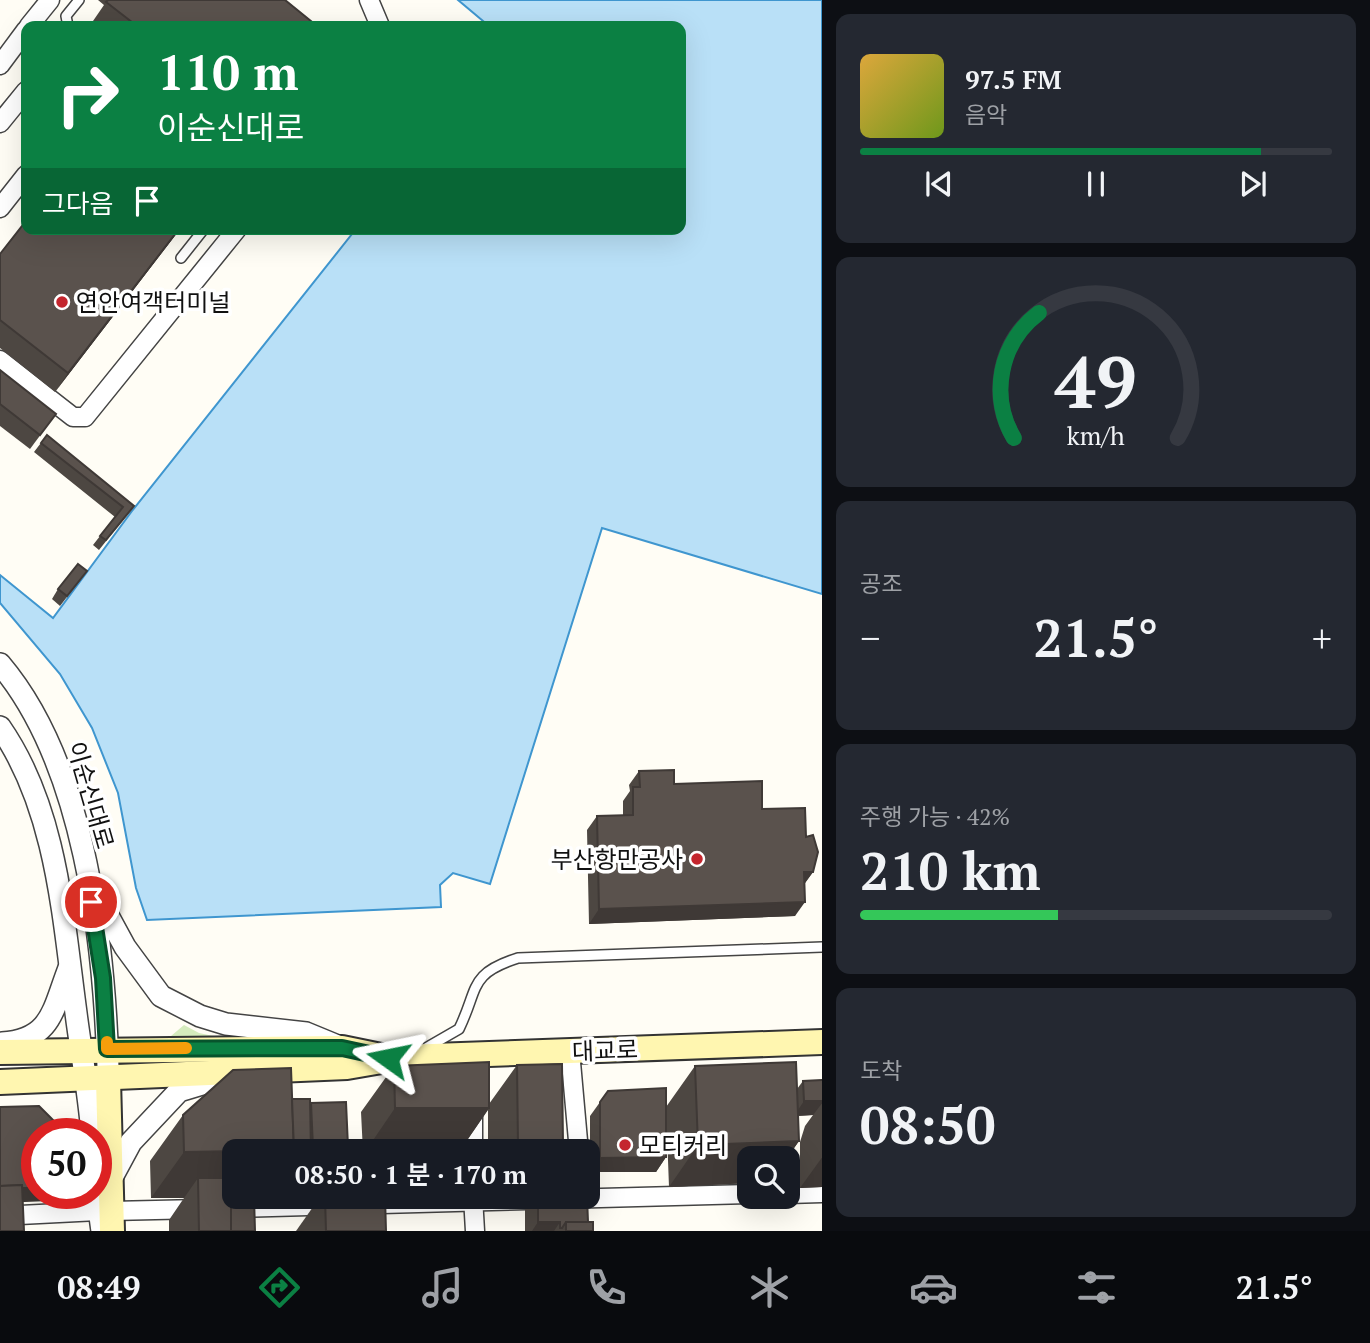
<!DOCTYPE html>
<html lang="ko">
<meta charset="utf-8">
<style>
body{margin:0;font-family:"PT Serif","Noto Sans KR",serif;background:#242831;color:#f1f3f6;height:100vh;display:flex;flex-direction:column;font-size:26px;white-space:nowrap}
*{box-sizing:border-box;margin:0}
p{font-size:23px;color:#9ea1a6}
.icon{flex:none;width:38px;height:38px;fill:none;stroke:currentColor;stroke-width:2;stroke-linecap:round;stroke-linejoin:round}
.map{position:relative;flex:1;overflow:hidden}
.drawer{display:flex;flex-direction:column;gap:14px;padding:14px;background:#0d0f14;width:548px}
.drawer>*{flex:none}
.top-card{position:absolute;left:21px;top:21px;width:665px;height:214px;border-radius:14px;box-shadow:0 7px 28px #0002;background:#0b8043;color:#fff;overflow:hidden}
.buttons{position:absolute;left:737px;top:1146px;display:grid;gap:14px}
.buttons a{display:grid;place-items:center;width:63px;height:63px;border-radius:14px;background:#171b24;box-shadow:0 7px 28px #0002;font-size:35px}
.speed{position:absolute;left:21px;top:1118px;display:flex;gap:14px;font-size:35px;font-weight:700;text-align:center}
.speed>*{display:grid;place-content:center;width:91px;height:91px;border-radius:50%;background:#171b24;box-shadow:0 7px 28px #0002;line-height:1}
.speed .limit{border:10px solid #d22;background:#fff;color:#111}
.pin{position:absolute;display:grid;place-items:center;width:60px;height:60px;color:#fff;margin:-30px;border:4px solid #fff;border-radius:50%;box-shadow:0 2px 7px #0007}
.me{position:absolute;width:77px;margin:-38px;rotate:282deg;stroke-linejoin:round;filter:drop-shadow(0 0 5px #0008)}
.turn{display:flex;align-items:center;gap:24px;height:147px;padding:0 21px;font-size:32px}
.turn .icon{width:91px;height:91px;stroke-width:2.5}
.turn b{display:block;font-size:49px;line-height:60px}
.then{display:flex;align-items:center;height:66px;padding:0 21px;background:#0003;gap:14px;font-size:26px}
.big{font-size:52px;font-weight:600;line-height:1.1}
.drawer .tile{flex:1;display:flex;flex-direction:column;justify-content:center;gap:10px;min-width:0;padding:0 24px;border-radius:14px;background:#242831}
.drawer .dial{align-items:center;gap:0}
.dial svg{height:182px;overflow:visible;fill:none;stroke:#363941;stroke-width:7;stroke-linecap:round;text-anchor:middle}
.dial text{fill:#f1f3f6;stroke:none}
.song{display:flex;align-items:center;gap:21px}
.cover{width:84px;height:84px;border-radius:10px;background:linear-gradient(135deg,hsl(40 70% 55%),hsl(80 70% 35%))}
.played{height:7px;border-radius:4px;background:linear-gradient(90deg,#0b8043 85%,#363941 85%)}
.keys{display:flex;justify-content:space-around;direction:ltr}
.heat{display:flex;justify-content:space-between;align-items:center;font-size:38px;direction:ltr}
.charge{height:10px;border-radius:5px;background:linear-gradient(90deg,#34c759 42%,#363941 0)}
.trip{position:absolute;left:222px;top:1139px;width:378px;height:70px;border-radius:14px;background:#171b24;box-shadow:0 7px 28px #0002;font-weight:600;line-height:70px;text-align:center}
.tab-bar{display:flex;height:112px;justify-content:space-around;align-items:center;background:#090b0e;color:#9ea1a6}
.tab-bar .icon{width:49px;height:49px}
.tab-bar .selected{color:#0b8043}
.tab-bar b{font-size:32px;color:#f1f3f6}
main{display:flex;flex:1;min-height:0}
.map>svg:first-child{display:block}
</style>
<main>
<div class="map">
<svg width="823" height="1231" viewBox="0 0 823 1231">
<rect width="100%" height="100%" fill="#fffdf5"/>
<!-- green -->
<path fill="#d5ebbd" d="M184,1025L199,1033L218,1037L164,1042Z"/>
<!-- water -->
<path fill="#b9e0f7" stroke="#3f96cf" stroke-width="2" d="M458,0H822V594L602,528L490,884L453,873L440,885L441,907L147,920L136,888L118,793L92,728L60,674L0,603V575L53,618L132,511L356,229H681V26H489Z"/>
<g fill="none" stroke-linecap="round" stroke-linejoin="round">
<defs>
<g id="service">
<path d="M68,26L66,16L79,0"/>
<path d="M181,258L204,229"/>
<path d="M426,1048L459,1029C479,988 468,974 518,958L823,947"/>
</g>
<g id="minor">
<path d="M369,0L380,26"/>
<path d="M29,26L50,0"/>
<path d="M0,65L26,30"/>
<path d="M0,123L26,91"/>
<path d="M0,208L26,175"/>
<path d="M0,360L73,417H85L237,229"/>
<path d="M570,1051L579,1152"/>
<path d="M473,1110V1152"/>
<path d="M788,1194L823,1193"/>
<path d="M473,1197L475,1231"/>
<path d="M231,1208L749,1194"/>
<path d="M111,1211L200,1209"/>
<path d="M0,1216L98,1211"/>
</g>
<g id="tertiary">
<path d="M0,664C84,763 104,939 108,1067"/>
<path d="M0,727C57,809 63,917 76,1013C81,1053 89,1093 92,1134"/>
<path d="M94,890L125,947L161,996L200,1016L226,1024L306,1033L340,1047"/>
<path d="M2,1043C52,1040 53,1009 69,968"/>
<path d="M110,1181L131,1142L179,1091L222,1078"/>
<path d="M96,1187L102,1231"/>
</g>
<g id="secondary">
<path d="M0,1052L342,1048L381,1056"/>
<path d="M108,1079L112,1231"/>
<path d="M0,1082L347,1067L405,1057L823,1042"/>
</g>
</defs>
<!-- service casing -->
<use href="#service" stroke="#444" stroke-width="12"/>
<!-- minor casing -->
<use href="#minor" stroke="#444" stroke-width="21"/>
<!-- tertiary casing -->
<use href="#tertiary" stroke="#444" stroke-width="24"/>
<!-- secondary casing -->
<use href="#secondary" stroke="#333" stroke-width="28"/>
<!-- service -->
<use href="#service" stroke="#fff" stroke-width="9"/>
<!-- minor -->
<use href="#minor" stroke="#fff" stroke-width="18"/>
<!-- tertiary -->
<use href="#tertiary" stroke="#fff" stroke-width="21"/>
<!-- secondary -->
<use href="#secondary" stroke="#fff6b0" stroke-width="24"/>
</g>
<!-- wall -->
<g fill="#4d4742">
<path d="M98,0H285L317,26H100L93,21L104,5Z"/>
<path d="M26,229H180L55,392L0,348V254Z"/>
<path d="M0,370L56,414L30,449L0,426Z"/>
<path d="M47,435L134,506L99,550L93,545L115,517L34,452Z"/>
<path d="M87,571L60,606L52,599L58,589Z"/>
<path d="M639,771L674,784L762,809L806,837L813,872L804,884L795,916L589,924L587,830L597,816L623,815V801L630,791L629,785Z"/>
<path d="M517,1065L563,1144L558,1152H488V1110L459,1152H363L361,1112L394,1066L489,1104Z"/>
<path d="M695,1066L797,1089L803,1081L823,1101V1187L800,1188V1142L805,1126L813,1115L798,1116L799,1141L787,1158H749V1183L669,1187L666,1107Z"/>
<path d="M608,1091L666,1157L656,1172H590V1116Z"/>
<path d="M292,1099L310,1105L311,1103L344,1152H234L255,1231H169V1220L184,1198H151L150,1161L183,1115Z"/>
<path d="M320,1197H385L386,1231H296Z"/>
<path d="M533,1197H587L588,1222L593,1231H525V1209Z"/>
</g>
<!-- shaded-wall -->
<g fill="#3f3936">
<path d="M179,229H180L55,392L68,373Z"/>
<path d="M804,872H813L803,886Z"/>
<path d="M805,902L795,916L589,924L599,909Z"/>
<path d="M804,1101H823V1102L813,1115L794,1116Z"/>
<path d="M395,1108H489L459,1152H365Z"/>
<path d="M799,1141L787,1158H749V1183L669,1187L698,1145Z"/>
<path d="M563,1144L558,1152H513L518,1145Z"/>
<path d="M348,1147L344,1152H310L313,1148Z"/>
<path d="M294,1150L293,1152H234V1197L198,1178L184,1198H151L184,1152Z"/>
<path d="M823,1156V1187L800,1188Z"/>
<path d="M666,1157L656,1172H590L600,1158Z"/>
<path d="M37,1188V1194H79L74,1200L0,1203L1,1189Z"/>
<path d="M538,1222H560L554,1231H532Z"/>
</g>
<!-- building -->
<g fill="#5a524d" stroke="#3f3936" stroke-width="2">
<path d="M108,0H285L317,26H137L106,2Z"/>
<path d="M26,221V229H179L68,373L0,320V254Z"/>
<path d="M0,370L56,414L40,435L0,404Z"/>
<path d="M47,435L134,506L106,540L100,536L123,507L41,443Z"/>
<path d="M78,564L87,571L67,596L58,589Z"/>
<path d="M674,770V784L762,781V809L805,808L806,837L813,835L818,852L813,872H804L805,902L599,909L597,816L633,815V787H640L639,771Z"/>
<path d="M489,1062V1108H395L394,1066Z"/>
<path d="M796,1062L799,1141L698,1145L695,1066Z"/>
<path d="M562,1064L563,1144L518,1145L517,1065Z"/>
<path d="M291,1068L294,1150L184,1152L183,1115L233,1070Z"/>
<path d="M823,1080V1101H804L803,1081Z"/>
<path d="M666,1088V1157L600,1158V1102L608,1091Z"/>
<path d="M292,1099H310L311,1152H293L294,1150Z"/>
<path d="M346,1102L348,1147L313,1148L311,1103Z"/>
<path d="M39,1106L67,1134H37V1188H22V1185L0,1186V1107Z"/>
<path d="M198,1178H231V1231H199Z"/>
<path d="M22,1185L24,1231H0V1186Z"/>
<path d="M231,1193H234V1197H254L255,1231H231Z"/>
<path d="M325,1197H385L386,1231H326Z"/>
<path d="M538,1197H587L588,1222H566L562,1228H560V1222H538Z"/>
<rect x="566" y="1222" width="27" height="9"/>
</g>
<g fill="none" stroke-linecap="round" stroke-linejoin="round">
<defs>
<path id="route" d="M91,902L103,978L107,1049L342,1048L388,1058"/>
</defs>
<!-- route casing -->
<use href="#route" stroke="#07532c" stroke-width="18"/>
<!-- route -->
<use href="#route" stroke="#0b8043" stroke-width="12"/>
<!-- slow -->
<path stroke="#f59e0b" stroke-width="12" d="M107,1042V1049L186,1048"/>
</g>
<!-- markers -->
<g fill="#c4262e" stroke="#fff" stroke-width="2.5">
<circle cx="62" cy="302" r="7"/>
<circle cx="697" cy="859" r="7"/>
<circle cx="625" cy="1145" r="7"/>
</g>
<g text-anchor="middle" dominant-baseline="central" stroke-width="7" stroke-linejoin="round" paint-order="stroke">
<!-- poi labels -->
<g font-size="24" fill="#111" stroke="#fff" text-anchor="start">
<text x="76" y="302">연안여객터미널</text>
<text x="683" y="859" text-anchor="end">부산항만공사</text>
<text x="639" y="1145">모티커리</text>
</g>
<!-- street labels -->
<g font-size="24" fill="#111" stroke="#fff">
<text transform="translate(91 795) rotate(74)">이순신대로</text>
<text transform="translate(605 1050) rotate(-2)">대교로</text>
</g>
</g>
</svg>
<div class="buttons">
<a><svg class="icon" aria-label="search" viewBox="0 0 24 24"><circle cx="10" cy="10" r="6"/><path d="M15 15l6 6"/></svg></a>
</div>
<div class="speed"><div class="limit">50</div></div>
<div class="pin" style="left:91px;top:902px;background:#d93025"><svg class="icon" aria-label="arrive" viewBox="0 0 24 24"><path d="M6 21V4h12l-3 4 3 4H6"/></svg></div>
<svg class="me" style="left:388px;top:1058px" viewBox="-20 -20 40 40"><path d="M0-17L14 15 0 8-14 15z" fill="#0b8043" stroke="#fff" stroke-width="4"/></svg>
<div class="trip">08:50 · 1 분 · 170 m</div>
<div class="top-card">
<div class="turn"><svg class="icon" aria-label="right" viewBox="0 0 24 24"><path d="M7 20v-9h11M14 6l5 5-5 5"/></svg><div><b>110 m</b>이순신대로</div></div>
<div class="then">그다음<svg class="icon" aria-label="arrive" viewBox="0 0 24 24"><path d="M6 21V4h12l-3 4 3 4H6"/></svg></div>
</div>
</div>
<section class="drawer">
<div class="tile">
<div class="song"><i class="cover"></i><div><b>97.5 FM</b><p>음악</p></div></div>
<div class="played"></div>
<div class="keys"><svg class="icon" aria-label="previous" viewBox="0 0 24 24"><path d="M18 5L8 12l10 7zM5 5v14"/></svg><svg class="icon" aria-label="pause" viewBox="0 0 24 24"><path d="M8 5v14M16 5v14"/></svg><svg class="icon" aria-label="next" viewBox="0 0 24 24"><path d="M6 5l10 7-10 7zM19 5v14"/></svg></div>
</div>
<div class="tile dial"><svg viewBox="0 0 100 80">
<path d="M14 69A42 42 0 1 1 86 69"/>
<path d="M14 69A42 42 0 0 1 25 14" stroke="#0b8043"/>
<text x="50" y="56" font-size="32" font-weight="700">49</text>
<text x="50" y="72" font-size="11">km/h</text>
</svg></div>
<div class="tile"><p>공조</p>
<div class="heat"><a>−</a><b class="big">21.5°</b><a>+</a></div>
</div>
<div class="tile"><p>주행 가능 · 42%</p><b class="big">210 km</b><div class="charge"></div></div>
<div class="tile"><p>도착</p><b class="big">08:50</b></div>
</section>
</main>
<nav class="tab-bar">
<b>08:49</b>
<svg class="icon selected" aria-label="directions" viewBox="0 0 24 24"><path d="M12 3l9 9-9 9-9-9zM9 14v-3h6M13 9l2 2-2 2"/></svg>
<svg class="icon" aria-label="music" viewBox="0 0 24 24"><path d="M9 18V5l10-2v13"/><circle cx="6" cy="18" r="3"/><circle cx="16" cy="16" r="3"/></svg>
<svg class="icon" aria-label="phone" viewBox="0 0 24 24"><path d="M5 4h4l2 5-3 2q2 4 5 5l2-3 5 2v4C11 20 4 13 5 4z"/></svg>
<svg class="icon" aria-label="climate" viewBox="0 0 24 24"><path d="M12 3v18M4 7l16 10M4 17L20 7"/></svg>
<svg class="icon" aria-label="car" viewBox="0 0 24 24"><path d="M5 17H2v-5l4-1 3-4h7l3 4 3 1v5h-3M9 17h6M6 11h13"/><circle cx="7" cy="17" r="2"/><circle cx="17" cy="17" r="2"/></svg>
<svg class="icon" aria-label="filters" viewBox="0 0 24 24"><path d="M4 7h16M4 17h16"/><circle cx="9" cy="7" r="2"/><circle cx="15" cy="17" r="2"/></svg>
<b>21.5°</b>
</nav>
